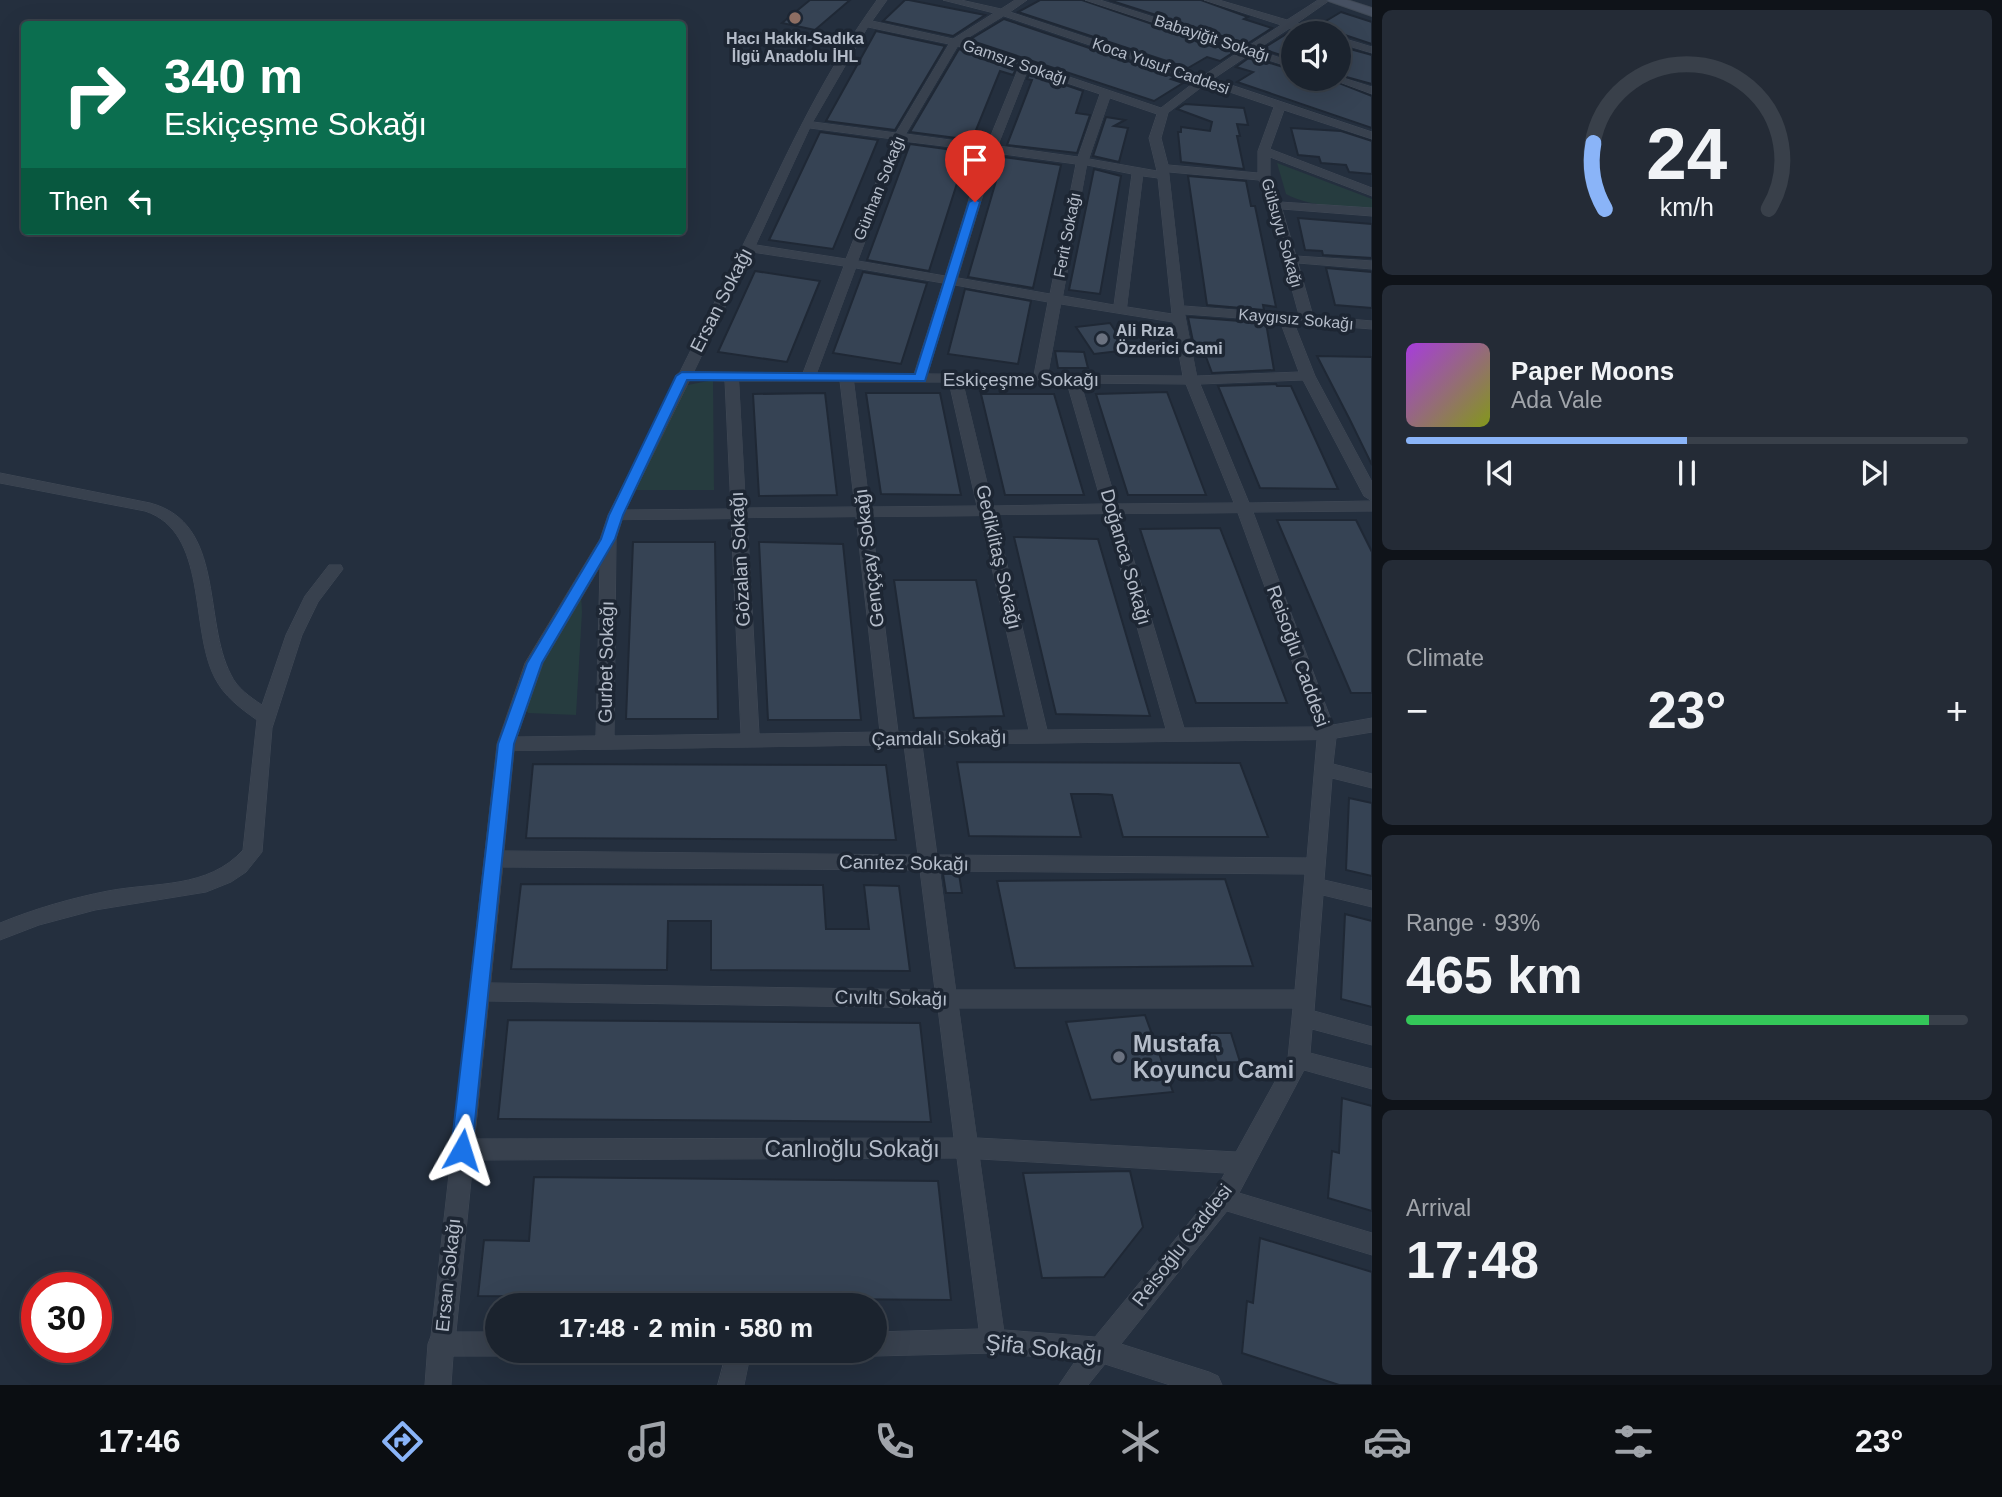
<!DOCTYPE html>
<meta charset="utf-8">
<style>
body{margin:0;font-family:Helvetica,sans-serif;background:#242b36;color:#f1f3f6;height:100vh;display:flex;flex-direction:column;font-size:26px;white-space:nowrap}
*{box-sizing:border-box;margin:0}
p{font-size:23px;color:#a0a4aa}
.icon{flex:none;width:38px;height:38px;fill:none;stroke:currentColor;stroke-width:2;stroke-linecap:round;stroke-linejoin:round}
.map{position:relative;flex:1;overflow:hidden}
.drawer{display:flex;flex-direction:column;gap:10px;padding:10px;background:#0f1319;width:630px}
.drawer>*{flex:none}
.guide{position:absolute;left:21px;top:21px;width:665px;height:214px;border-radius:7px;box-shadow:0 7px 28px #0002,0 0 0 2px #39404a;background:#0b6e4f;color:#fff;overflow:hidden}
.tools{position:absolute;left:1281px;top:21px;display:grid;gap:14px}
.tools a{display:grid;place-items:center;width:70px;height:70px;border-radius:50%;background:#1b232e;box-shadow:0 7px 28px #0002,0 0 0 2px #39404a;font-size:35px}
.speed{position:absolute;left:21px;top:1272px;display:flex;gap:14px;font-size:35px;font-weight:700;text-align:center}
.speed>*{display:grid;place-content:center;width:91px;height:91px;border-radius:50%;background:#1b232e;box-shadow:0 7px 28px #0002,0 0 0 2px #39404a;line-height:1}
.speed .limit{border:10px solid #d22;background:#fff;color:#111}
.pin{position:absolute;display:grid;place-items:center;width:60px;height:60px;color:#fff;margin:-72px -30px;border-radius:50% 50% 50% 0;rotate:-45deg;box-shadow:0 0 7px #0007}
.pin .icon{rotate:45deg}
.me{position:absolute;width:77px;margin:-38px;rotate:6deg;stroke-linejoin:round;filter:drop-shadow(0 0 5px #0008)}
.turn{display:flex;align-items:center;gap:24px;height:147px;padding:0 28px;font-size:32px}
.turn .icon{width:91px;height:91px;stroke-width:2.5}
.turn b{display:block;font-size:49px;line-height:60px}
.then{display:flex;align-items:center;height:66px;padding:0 28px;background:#0003;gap:14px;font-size:26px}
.big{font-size:52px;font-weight:800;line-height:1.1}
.drawer .widget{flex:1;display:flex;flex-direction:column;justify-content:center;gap:10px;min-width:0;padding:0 24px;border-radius:10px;background:#242b36}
.drawer .dial{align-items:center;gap:0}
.dial svg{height:182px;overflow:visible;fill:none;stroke:#39404a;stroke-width:7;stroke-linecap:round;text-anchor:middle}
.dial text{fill:#f1f3f6;stroke:none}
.song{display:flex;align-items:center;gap:21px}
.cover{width:84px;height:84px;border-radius:10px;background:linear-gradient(135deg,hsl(280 70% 55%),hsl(70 70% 35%))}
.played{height:7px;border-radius:4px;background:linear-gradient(90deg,#8ab4f8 50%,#39404a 50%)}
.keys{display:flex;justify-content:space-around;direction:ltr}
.heat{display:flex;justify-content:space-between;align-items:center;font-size:38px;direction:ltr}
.charge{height:10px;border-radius:5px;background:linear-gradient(90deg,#34c759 93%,#39404a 0)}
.trip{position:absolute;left:485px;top:1293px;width:402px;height:70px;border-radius:35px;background:#1b232e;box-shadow:0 7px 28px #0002,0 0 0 2px #39404a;font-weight:800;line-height:70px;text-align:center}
.dock{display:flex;height:112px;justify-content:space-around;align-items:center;background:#0b0e12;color:#a0a4aa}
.dock .icon{width:49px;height:49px}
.dock .active{color:#8ab4f8}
.dock b{font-size:32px;color:#f1f3f6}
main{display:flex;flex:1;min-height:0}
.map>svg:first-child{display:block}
</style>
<main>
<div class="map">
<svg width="1372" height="1385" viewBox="0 0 1372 1385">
<rect width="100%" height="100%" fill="#242f3e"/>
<!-- green -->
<g fill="#263c3f">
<path d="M1277,163L1372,199V209C1343,206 1312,208 1286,194Z"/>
<path d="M713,380L714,490H634L677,392L688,385Z"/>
<path d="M580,575L582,612L576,715L528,713L523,704Z"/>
</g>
<!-- building -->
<g fill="#364354" stroke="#1f2835" stroke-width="2">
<path d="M810,0H850L815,30L782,23Z"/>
<path d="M905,0H909L985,15L953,36L883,21Z"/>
<path d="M1040,0H1082L1234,52L1220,61L1207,57L1188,68L1018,12Z"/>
<path d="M1109,0H1201L1248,17L1244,19L1272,28L1247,44Z"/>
<path d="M1341,12L1372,22V44L1339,33H1327L1316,27Z"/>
<path d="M1004,19L1175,77L1171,79L1183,83L1154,101L969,40Z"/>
<path d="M876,31L945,46L895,130L826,121Z"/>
<path d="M1288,33L1293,34V59L1262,49Z"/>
<path d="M1339,46L1372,55V84L1339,75Z"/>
<path d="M959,49L1016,69L1013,75L1000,71L972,140L910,132Z"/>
<path d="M1250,57L1293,70V79H1329L1372,96V128L1237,82L1253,72L1236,67Z"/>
<path d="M1030,73L1083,91L1076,113L1090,115L1077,153L1007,145L1032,80L1027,79Z"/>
<path d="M1185,104L1244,108L1248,125L1237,124L1240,136H1237L1244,169L1181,162L1178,132H1181V127L1210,131L1212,122L1177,109Z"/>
<path d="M1106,117L1125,120L1114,126L1128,128L1119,162L1093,156Z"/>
<path d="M1291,128L1341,131L1372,141V174L1349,172L1346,165L1321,163L1319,157L1298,155Z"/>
<path d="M820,132L878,140L833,249L769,240Z"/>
<path d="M910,144L967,152L929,271L867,260Z"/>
<path d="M1003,157L1061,165L1033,288L968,277Z"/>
<path d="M1094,169L1121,176L1100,294L1069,290Z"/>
<path d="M1188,176L1246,181L1251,206H1255L1276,307L1263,305L1264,310L1207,305Z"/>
<path d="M1298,218L1372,224V258L1323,255L1322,251L1305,250Z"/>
<path d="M1326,268L1372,272V308L1335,305Z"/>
<path d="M755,271L820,281L787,362L718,352Z"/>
<path d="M863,272L927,283L901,364L833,353Z"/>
<path d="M965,289L1031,301L1018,364L948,354Z"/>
<path d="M1188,317L1266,323L1274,370L1212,373L1206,357L1196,356Z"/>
<path d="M1110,323L1128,350L1094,354L1076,327Z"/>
<path d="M1055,351L1084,352L1088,368H1058Z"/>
<path d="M1317,356L1372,357V465L1350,420Z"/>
<path d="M1276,384L1277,386H1291L1338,489L1260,488L1218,386Z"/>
<path d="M1167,392L1192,458L1206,495H1128L1096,394Z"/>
<path d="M825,393L837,495L759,496L753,394Z"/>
<path d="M866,393H940L961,495L881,494Z"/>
<path d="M981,394H1054L1084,495H1005Z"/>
<path d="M1277,520H1356L1372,552V693H1351Z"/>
<path d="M1220,528L1236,569L1287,703H1196L1140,529Z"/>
<path d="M1014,537L1098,539L1150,716L1056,714Z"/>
<path d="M633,542H715L718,719H626Z"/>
<path d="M759,542L843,544L861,720H768Z"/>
<path d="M894,580H976L1004,716L914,718Z"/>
<path d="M957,762L1240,763L1268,837H1123L1112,795L1098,794H1071L1081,837L969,836Z"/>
<path d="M533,764L886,765L896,840L526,838Z"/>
<path d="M1349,798L1372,803V876L1346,870Z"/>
<path d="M943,874H959L962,893H946Z"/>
<path d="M1225,879L1253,966L1015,968L997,881Z"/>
<path d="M521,884L823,885L826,929H869L864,885L899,886L910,971L711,970V921H668L667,970L511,969Z"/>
<path d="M1345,914L1372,921V1007L1341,999Z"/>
<path d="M1145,1015L1173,1092L1091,1100L1066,1022Z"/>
<path d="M508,1020L920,1023L931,1122L498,1119Z"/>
<path d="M1208,1033H1231L1240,1062L1217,1063Z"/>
<path d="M1342,1098L1372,1106V1211L1328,1198L1332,1151L1339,1153Z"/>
<path d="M1130,1171L1143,1227L1104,1277L1042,1278L1023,1173Z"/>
<path d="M534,1177L938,1181L951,1300L478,1296L484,1240L529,1241Z"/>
<path d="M1260,1238L1372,1272V1385H1339L1242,1353L1247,1301L1253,1303Z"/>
</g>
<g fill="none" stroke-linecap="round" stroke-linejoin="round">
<defs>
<g id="street">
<path d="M877,0H887L872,21L953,39L994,13L943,0H961L1001,9L1015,0H1027L1010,12L1203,76L1240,51L1085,0H1100L1247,47L1281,25L1204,0H1219L1287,20L1318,0H1330L1297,23L1324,33H1309L1290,28L1256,50L1293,62V68L1250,54L1213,79L1372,132V139L1284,110L1270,149L1372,188V196L1270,157V177L1280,202L1372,208V216L1282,209L1296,256L1372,261V269L1298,263L1313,316L1372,321V329L1294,323L1315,376L1372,482V501L1364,496L1303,380L1200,384L1249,503L1372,501V511L1253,512L1333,725L1372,718V732L1336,738L1333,764L1372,774V788L1332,778L1324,880L1372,891V907L1323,895L1314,1011L1372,1027V1045L1312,1029L1310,1053L1372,1069V1089L1304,1070L1239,1193L1372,1233V1255L1227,1211L1121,1344L1209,1372L1218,1376L1222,1385H1170L1105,1364L1088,1385H1059L1076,1360L993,1353L875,1356L866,1353L875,1351V1332L979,1329L957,1158L473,1160L456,1332H497V1351H506L497,1356H453L451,1385H425L428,1344L431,1336L497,744L525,663L600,539L608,515L677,378L675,376L680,372C705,321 731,270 756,219C792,142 827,69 877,0ZM1004,16L1196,81L1161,108L963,41ZM868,27L949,44L896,133L813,122ZM958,46L1019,67L987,145L906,134ZM1028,70L1100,94L1078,157L998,146ZM1206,84L1274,107L1258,151V173L1168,165L1161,138L1168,113ZM1110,98L1157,114L1149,138L1157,171L1089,159ZM810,128L893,139L846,259L756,245ZM903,141L984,151L945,276L858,261ZM996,153L1076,164L1050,294L958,278ZM1087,165L1132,174L1114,305L1063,296ZM1169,172L1259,180L1269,205L1299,315L1184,306ZM1143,176L1158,178L1172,314L1127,307ZM752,252L844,266L803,373L694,372ZM856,268L943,283L914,374L817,373ZM955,285L1048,302L1034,375L928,374ZM1061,304L1173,322L1183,376L1048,375ZM1185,314L1280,321L1299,372L1197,376ZM690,380L725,381L731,509L626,510ZM739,381H840L855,507L746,508ZM854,382H949L977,506L870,507ZM963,382L1067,383L1102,504L993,506ZM1081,383L1186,384L1234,503L1117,504ZM1238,513L1316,727L1184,728L1120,514ZM1105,514L1166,729L1047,730L995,515ZM980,516L1029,730L898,732L871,517ZM856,517L880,732L759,734L747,518ZM731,519L741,734L614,736L616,539L622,520ZM600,567L596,736L517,737L543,663ZM1317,740L1307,858L937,855L922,745ZM904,745L918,855L504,851L514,751ZM503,867L920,870L935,990L491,983ZM940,871L1305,874L1295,990H956ZM489,1001L938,1008L954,1138L475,1139ZM959,1008H1293L1288,1058L1236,1152L977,1138ZM980,1159L1225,1173L1215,1191L1095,1337L1004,1330Z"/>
<path d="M1339,37L1372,47V53L1339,43Z"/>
<path d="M1340,77L1372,87V94L1331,79Z"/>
<path d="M0,473L150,503C226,523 202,620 231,675C237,688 250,697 262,705L286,635L305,596L329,565H341L343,569L318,602L302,635L272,728L262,852L246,872L231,882L206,892L95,910L39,925L0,940V923C34,909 72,898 108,891C155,882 208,889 243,850L257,720C240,708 224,696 215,678C189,628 209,532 145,511L0,483Z"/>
<path d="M727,1351H751L744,1385H718Z"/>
</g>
<path id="secondary" d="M1326,0H1347L1372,8V16Z"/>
</defs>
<!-- street casing -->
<use href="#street" stroke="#414a57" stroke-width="1"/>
<!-- secondary casing -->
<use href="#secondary" stroke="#414a57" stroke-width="2"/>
<!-- street -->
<use href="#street" fill="#38414e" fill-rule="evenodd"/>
<!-- secondary -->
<use href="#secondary" fill="#465061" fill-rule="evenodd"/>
</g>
<!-- route -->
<path fill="#1a73e8" stroke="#114b97" stroke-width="2" d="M975,199L980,202L925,381L687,380L623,515L615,539L542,663L514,744L472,1150L469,1157L462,1160L454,1157L451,1150L498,744L527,663L601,539L609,515L676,376L682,372L915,374L969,202Z"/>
<!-- markers -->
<circle fill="#8d6e63" stroke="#1d2633" stroke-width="2.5" cx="795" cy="18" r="7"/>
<g fill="#6b7280" stroke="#1d2633" stroke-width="2.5">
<circle cx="1102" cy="339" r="7"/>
<circle cx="1119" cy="1057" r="7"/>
</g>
<g text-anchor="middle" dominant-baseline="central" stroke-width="7" stroke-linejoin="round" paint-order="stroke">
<!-- far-poi labels -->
<g font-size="16" font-weight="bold" fill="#b4bcc9" stroke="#1d2633">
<text x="795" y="38">Hacı Hakkı-Sadıka<tspan x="795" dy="18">İlgü Anadolu İHL</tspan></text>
<text x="1116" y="330" text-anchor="start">Ali Rıza<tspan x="1116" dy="18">Özderici Cami</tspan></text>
</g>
<!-- far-street labels -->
<g font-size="16" fill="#b4bcc9" stroke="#1d2633">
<text transform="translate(1212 38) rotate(18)">Babayiğit Sokağı</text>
<text transform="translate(1015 62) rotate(19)">Gamsız Sokağı</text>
<text transform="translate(1161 66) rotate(19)">Koca Yusuf Caddesi</text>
<text transform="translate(879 188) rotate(-68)">Günhan Sokağı</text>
<text transform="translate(1282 233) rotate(74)">Gülsuyu Sokağı</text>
<text transform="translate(1067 235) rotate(-79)">Ferit Sokağı</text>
<text transform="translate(1296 319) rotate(5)">Kaygısız Sokağı</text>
</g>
<!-- street labels -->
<g font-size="19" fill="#b4bcc9" stroke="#1d2633">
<text transform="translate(721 300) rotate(-63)">Ersan Sokağı</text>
<text x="1021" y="379">Eskiçeşme Sokağı</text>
<text transform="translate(999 557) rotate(77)">Gediklitaş Sokağı</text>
<text transform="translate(1126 557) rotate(74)">Doğanca Sokağı</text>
<text transform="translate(869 558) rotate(-97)">Genççay Sokağı</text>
<text transform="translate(740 559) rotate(-93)">Gözalan Sokağı</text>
<text transform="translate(1298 656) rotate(70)">Reisoğlu Caddesi</text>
<text transform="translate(606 662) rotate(-89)">Gurbet Sokağı</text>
<text transform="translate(939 738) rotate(-1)">Çamdalı Sokağı</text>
<text transform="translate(904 863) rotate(1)">Canıtez Sokağı</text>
<text transform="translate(891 998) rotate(1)">Cıvıltı Sokağı</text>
<text transform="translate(1182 1245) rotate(-52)">Reisoğlu Caddesi</text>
<text transform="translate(448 1275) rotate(-84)">Ersan Sokağı</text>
</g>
<!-- near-poi labels -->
<g font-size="23" font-weight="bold" fill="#b4bcc9" stroke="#1d2633" text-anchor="start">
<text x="1133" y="1044">Mustafa<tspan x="1133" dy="26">Koyuncu Cami</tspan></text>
</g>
<!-- near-street labels -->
<g font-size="23" fill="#b4bcc9" stroke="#1d2633">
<text x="852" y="1149">Canlıoğlu Sokağı</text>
<text transform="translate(1044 1348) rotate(6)">Şifa Sokağı</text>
</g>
</g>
</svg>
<div class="tools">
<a><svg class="icon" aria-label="sound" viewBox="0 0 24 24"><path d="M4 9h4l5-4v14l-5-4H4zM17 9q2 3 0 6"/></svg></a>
</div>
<div class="speed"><div class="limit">30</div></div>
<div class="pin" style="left:975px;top:202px;background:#d93025"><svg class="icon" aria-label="arrive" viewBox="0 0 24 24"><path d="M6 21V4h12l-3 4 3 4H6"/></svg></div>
<svg class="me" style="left:462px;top:1150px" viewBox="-20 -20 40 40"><path d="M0-17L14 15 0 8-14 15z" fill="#1a73e8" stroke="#fff" stroke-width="4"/></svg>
<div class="trip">17:48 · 2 min · 580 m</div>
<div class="guide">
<div class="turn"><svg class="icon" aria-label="right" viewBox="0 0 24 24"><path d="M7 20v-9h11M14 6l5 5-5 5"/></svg><div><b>340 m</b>Eskiçeşme Sokağı</div></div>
<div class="then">Then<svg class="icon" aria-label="left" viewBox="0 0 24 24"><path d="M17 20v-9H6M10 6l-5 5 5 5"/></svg></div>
</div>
</div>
<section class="drawer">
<div class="widget dial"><svg viewBox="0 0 100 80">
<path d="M14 69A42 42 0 1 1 86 69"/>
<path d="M14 69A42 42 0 0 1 9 40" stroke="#8ab4f8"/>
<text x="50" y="56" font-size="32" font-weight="700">24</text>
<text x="50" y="72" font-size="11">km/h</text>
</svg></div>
<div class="widget">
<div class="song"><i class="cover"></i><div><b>Paper Moons</b><p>Ada Vale</p></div></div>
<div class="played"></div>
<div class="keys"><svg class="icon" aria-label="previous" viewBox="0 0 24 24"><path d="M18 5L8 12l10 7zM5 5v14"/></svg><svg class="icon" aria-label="pause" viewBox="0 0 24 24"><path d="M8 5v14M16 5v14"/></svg><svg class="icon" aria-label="next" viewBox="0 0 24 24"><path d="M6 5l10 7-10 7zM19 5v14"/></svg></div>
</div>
<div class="widget"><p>Climate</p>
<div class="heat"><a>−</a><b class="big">23°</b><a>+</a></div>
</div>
<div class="widget"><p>Range · 93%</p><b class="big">465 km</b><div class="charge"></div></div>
<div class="widget"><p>Arrival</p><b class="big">17:48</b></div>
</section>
</main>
<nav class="dock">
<b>17:46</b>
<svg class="icon active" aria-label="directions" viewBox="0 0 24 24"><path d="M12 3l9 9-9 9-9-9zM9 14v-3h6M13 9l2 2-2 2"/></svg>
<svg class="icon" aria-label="music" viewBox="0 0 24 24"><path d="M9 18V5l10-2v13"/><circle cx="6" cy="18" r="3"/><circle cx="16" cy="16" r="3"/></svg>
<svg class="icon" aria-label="phone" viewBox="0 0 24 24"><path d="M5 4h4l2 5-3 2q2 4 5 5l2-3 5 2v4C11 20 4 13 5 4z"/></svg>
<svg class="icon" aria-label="climate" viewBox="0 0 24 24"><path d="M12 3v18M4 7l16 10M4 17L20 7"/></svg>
<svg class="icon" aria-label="car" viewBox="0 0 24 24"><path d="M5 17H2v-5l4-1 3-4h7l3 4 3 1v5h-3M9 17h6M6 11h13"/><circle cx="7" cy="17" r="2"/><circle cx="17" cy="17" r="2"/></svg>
<svg class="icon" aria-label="filters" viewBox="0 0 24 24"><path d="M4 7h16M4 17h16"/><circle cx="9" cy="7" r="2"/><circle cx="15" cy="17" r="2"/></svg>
<b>23°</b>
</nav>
